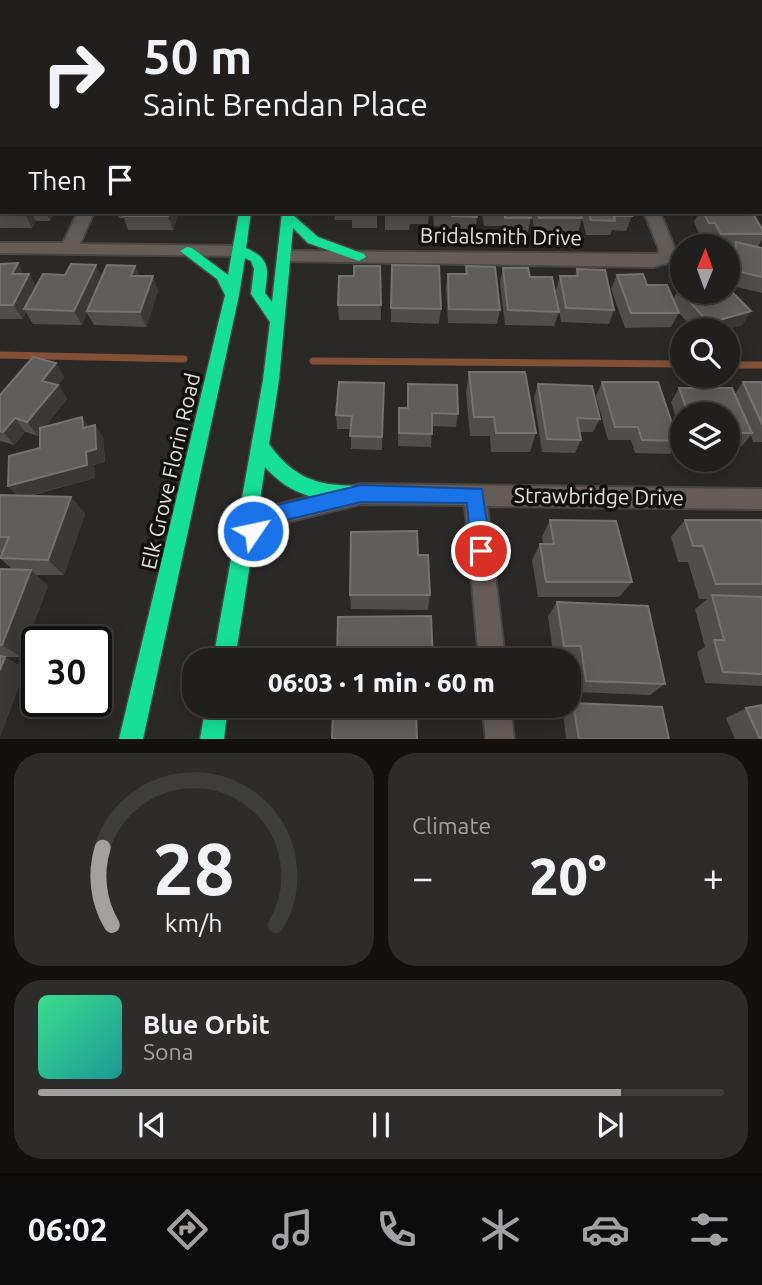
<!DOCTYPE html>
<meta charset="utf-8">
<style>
body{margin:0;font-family:Ubuntu,sans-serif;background:#2d2c2a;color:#f1f3f6;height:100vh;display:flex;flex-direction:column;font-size:26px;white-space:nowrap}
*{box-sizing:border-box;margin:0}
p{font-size:23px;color:#a2a2a4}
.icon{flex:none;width:38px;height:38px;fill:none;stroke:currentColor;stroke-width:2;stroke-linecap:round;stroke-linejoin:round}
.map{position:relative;height:739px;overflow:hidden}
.sheet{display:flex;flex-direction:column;gap:14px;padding:14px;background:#121110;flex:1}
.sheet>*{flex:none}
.hud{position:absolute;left:0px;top:0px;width:763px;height:214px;box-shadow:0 4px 18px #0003,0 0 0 2px #3d3d3b;background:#201f1d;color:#f1f3f6;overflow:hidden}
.needle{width:46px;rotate:1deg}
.tools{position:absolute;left:670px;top:234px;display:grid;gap:14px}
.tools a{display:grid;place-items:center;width:70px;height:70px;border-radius:50%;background:#201f1d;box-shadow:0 4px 18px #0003,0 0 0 2px #3d3d3b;font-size:35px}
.speed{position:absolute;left:21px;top:626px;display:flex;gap:14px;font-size:35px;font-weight:700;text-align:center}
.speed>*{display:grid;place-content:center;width:91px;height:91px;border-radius:50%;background:#201f1d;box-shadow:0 4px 18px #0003,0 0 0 2px #3d3d3b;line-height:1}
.speed .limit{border:4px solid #111;border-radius:10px;background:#fff;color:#111}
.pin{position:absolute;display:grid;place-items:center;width:60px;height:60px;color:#fff;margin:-30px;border:4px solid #fff;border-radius:50%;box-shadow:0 2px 7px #0007}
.me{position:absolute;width:77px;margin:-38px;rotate:56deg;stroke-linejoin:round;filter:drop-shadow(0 0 5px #0008)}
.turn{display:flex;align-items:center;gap:24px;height:147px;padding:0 28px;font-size:32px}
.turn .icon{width:91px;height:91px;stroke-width:2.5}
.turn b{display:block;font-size:49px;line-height:60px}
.then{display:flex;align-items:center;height:66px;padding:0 28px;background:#0003;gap:14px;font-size:26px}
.big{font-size:52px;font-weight:800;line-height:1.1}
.sheet .widget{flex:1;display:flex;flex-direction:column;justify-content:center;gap:10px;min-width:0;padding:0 24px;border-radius:28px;background:#2d2c2a}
.sheet .dial{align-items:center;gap:0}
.dial svg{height:182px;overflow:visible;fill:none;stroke:#3d3d3b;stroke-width:7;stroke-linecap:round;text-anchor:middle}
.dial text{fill:#f1f3f6;stroke:none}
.song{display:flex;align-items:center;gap:21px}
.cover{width:84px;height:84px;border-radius:10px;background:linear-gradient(135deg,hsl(150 70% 55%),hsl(180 70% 35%))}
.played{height:7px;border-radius:4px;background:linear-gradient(90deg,#a3a19f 85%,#3d3d3b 85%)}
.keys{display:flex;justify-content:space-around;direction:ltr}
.heat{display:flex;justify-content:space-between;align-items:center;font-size:38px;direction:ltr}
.sheet .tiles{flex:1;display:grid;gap:14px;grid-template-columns:1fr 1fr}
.widget:last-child{grid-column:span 2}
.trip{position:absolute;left:182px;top:648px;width:399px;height:70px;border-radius:28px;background:#201f1d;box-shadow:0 4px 18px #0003,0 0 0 2px #3d3d3b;font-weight:800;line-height:70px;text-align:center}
.menu{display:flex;height:112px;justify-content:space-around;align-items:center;background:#0d0c0c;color:#a2a2a4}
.menu .icon{width:49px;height:49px}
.menu .active{color:#a3a19f}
.menu b{font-size:32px;color:#f1f3f6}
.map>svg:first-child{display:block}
</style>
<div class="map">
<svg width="762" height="739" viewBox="0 0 762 739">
<rect width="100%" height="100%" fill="#2b2927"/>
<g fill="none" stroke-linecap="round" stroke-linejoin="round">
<!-- stream -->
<g stroke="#835036" stroke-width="7">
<path d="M0,355L184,359"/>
<path d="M313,361L682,364"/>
<path d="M728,365H762"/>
</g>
<defs>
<g id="lane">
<rect x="362" y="0" width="6" height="2"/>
<path d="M466,0H472V2H467Z"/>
<rect x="492" y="0" width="6" height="2"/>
<path d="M623,0H629V2H624Z"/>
</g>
<g id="street">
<path d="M709,0H719L720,2H710Z"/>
<rect x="761" y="25" width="1" height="6"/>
<path d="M761,58H762V66L761,65Z"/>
<path d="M78,212H94L80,244L240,246L248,251L240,256L0,253V243H63Z"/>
<path d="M644,212H660L675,249L671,262L653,267L286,261L278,256L286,251L658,254L659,249Z"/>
<path d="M361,484L762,489V509L487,506L505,660H479L465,505L361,504L271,526L258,543L250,546L242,543L238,535L256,510Z"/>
<path d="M482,705H510L514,739H486Z"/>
</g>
<g id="fast">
<rect x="283" y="0" width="8" height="2"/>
<path d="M239,212H251L246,248C271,259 268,269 265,293L272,302L282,212H294V216L318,237L364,254L366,257L359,261L308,243L293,228L279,380L269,444C288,470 307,483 339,485C349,486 358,485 367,488L370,494L367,500L361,502C323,502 291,497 265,467L235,660H213L263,380L270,322L251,294L254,269L251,261L245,258L239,295L143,739H119L225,295L217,279L180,251L187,247L192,248L228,275Z"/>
<path d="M206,705H228L224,739H200Z"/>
</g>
<rect id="jam" x="315" y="0" width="8" height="2"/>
</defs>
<!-- lane casing -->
<use href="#lane" stroke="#484645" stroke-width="3"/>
<!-- street casing -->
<use href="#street" stroke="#484645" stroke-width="4"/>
<!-- fast casing -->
<use href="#fast" stroke="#484645" stroke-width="3"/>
<!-- jam casing -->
<use href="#jam" stroke="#484645" stroke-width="3"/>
<!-- lane -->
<use href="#lane" fill="#645c57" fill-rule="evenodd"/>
<!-- street -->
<use href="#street" fill="#645c57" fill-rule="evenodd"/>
<!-- fast -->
<use href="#fast" fill="#16e098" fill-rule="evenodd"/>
<!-- jam -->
<use href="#jam" fill="#f24e42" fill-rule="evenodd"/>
</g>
<!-- wall -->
<g fill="#504e4d">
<rect x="512" y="0" width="41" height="2"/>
<path d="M569,0H625L624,2H570Z"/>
<path d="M650,0H700V2H649Z"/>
<path d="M736,0H762V18L761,2H737Z"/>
<path d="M2,7V64L0,66V9Z"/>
<path d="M2,78V121H0L2,125V150H0V80Z"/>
<path d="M761,89L762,90L761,151Z"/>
<path d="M0,189L2,212H55L50,221H36L32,228H0Z"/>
<path d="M117,212H179L173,230H128L124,218H119Z"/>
<path d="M334,212H377V228H352V220H335Z"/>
<path d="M385,212H429L428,224H410L409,230H385Z"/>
<path d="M433,212H477V217L475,232L450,231V227L434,226Z"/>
<path d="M482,212H530L531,218L528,232H502L501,226H484Z"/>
<path d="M531,212H630L632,216L626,231L612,230L610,235H586L582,218L578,233H535Z"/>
<path d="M683,212H752L762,229V239L758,247L762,248V293L728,285V250L731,251L732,249H728V247H712L708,238H701L694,222L697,216H685Z"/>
<path d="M0,264L24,274H29L36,287L102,277L153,276L158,291L146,327L94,325L87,313L82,325L33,324L26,312L23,319H0Z"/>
<path d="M392,265L441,309L439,324L391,322Z"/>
<path d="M380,266L381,320H339L338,305L354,276Z"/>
<path d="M466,266L500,310L497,324L448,323L446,288L448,274H465Z"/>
<path d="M503,268L530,277L559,312L554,326L505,325L500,282Z"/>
<path d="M577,269L614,310L609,324L561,322L556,290L560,276H575Z"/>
<path d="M617,275L647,285L673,300L682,281V292L751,311L742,325L722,331H695L679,313L671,327L625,328L611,289Z"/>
<path d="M56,363L64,377L58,385L67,399L45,427H88L95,425L103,438L105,462L94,465L95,478L30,496L71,497L85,514L64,575H36L48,586L21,657H5L25,669L0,737V569L13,570L0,558L3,553H0V495H16L40,448V432L38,436L25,432L14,445L0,441V395Z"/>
<path d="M469,372L536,433L530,452H491L490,436H470L466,392Z"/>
<path d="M602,382L678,441L670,454L635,453L631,440H608L596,396Z"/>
<path d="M743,382H762V442H753L751,435L742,446H728V415H682V435L671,402L679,388L735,394Z"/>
<path d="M384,383L382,450L351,449V429H337L336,415Z"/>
<path d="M408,384L458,414L456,427L432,426L431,447L398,446L399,408H408Z"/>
<path d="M538,384L600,419L593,432H579L581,440L575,453L542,452L534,398Z"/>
<path d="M550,520L632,582L619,597H538L532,560L540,544H543L542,537Z"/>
<path d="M685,520L762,523V686L705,683L697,652L705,647L695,609L707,599H699L688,562H678L671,537Z"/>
<path d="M418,555L430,595L428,610L351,609L350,595Z"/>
<path d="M557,602L665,684L650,695L575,692L571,659H554L548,616Z"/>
<path d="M573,703L669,739H566L563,713Z"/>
<path d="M337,705H411L338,707Z"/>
<path d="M746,708L762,739H735L726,718Z"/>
</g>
<!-- shaded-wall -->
<g fill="#3b3937">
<path d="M1,44L2,64L0,66V45Z"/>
<path d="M26,212H31L36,221L32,228L25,214Z"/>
<path d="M46,212H55L50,221Z"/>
<path d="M170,212H179L173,230L168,216Z"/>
<path d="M18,263L26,278L12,274Z"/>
<path d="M96,265L103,279L87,311V313L82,325L74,311Z"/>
<path d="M135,266L141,280L131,276Z"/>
<path d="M29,274L38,289L24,309L26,312L23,319L13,305Z"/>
<path d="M153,276L158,291L146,327L140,312Z"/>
<path d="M751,311L742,325L722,331H705L709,323Z"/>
<path d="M56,363L64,377L58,385L67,399L38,436L27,422L42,381Z"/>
<path d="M82,417L91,430L83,428Z"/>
<path d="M15,418L25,432L14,445L3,432Z"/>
<path d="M95,425L103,438L105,462L94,465L95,478L19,498L8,486L86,452Z"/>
<path d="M71,497L85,514L64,575L48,560Z"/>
<path d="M31,570L48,586L21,657L2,645Z"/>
<path d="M5,657L25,669L0,737V670Z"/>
</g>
<!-- building -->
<g fill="#605e5d" stroke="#757271" stroke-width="2">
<rect x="211" y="0" width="36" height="2"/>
<path d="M752,0H762V5L761,2H754Z"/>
<path d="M2,7V23H0V9Z"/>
<path d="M0,34H2V44L0,45Z"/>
<rect x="0" y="89" width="2" height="18"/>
<path d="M761,112H762V134L761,133Z"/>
<path d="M0,189H2V212H26L25,214H0Z"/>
<path d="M124,212H170L168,216H123Z"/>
<rect x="352" y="212" width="25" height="1"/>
<rect x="385" y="212" width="25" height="3"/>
<path d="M435,212H477V217L452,216V212Z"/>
<path d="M504,212H530L531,218H505Z"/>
<path d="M537,212H580L582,218H539Z"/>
<path d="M589,212H630L632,216H614L615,221L591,220Z"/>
<path d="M703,212H752L762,229V234H721L715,223H709Z"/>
<path d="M736,242L762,248V277L728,269V250L735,252Z"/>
<path d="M18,263L12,274H29L13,305H0V264Z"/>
<path d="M71,264L96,265L74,311L24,309L43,274L65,275Z"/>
<path d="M107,265L135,266L131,276H153L140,312L87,311Z"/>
<path d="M392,265L439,266L441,309L391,308Z"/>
<path d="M354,266H380L381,305H338L339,276H354Z"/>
<path d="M466,266L495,267L500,310L449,309L448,274H467Z"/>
<path d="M503,268H528L530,277H552L559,312L508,310Z"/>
<path d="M577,269L605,270L614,310L566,308L560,276H578Z"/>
<path d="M643,274L647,285H667L679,313H631L617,275Z"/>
<path d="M728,288L751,311L709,323L679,290L682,289V292H728Z"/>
<path d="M33,357L56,363L42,381L58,385L27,422L15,418L3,432L0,431V395Z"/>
<path d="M469,372H525L536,433H496L494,417H474Z"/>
<path d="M339,382L384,383L382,437L350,436L352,416L336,415Z"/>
<path d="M602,382H658L678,441L642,440L638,427H615Z"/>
<path d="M743,382H762V424Z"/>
<path d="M408,384L457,385L458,414L432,413V434L399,433V408H408Z"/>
<path d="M538,384L592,386L600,419L577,418L581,440L547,439Z"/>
<path d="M679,388H732L752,433H728V415H689Z"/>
<path d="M82,417L83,428L95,425L96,449L86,452L87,465L8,486L9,456L40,448V428Z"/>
<path d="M0,495L71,497L48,560L0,558L9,537H0Z"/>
<path d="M550,520L616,521L632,582H546L540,544H554Z"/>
<path d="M685,520H761L762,523V584H716L703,546H693Z"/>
<path d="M417,531L418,555H428L430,595H350L351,532Z"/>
<path d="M0,569L31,570L2,645H0Z"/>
<path d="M712,595L762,597V674L723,672L714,640H724Z"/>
<path d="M557,602L648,606L665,684L586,681L581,646H564Z"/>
<path d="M431,616L433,660H337L338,617Z"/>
<path d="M0,656L5,657L0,670Z"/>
<path d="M573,703L662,707L669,739H579Z"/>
<path d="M762,705V739H760L746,708Z"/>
<path d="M416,712L417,739H332L333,713Z"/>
</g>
<!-- route -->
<path fill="#1a73e8" stroke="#114b97" stroke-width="2" d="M361,485L482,489L491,551L488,558L481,561L474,558L471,551L467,503L361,502L270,524L260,537L253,540L246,537L244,531L257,510Z"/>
<g text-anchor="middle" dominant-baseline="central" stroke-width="7" stroke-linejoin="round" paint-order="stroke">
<!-- street labels -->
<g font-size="21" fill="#e4e1df" stroke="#131110">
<text transform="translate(501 236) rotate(1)">Bridalsmith Drive</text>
<text transform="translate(170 471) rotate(-77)">Elk Grove Florin Road</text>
<text transform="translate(599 496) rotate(1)">Strawbridge Drive</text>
</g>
</g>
</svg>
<div class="tools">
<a><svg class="needle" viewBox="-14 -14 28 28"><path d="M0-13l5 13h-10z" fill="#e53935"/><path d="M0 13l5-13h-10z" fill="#a2a2a4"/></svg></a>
<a><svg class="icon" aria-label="search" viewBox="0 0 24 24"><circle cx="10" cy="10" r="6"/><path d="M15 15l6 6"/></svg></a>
<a><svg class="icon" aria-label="layers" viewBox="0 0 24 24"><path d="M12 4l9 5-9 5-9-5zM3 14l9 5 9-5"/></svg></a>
</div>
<div class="speed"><div class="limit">30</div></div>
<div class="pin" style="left:481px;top:551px;background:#d93025"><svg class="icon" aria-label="arrive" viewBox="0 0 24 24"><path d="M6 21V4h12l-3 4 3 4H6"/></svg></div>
<svg class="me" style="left:253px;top:531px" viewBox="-20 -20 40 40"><circle r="17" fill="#1a73e8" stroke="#fff" stroke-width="3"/><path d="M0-11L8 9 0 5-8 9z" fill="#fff"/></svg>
<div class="trip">06:03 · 1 min · 60 m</div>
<div class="hud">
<div class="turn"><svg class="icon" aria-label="right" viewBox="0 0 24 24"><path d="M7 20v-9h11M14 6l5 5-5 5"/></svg><div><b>50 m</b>Saint Brendan Place</div></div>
<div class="then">Then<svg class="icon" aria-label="arrive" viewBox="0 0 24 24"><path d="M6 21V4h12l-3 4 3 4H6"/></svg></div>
</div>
</div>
<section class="sheet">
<div class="tiles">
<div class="widget dial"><svg viewBox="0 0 100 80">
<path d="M14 69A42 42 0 1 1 86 69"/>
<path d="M14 69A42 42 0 0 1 10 35" stroke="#a3a19f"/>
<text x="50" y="56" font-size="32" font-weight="700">28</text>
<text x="50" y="72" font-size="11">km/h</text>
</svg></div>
<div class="widget"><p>Climate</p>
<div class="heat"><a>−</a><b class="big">20°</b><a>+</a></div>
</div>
<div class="widget">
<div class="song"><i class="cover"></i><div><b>Blue Orbit</b><p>Sona</p></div></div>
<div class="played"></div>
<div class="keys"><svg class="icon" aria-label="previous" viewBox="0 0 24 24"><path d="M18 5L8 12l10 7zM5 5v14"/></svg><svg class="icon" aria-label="pause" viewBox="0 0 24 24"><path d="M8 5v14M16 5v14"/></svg><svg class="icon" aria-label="next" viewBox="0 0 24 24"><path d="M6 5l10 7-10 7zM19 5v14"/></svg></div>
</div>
</div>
</section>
<nav class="menu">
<b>06:02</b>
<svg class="icon active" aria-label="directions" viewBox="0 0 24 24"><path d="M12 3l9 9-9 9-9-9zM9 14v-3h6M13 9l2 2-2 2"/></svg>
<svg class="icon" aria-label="music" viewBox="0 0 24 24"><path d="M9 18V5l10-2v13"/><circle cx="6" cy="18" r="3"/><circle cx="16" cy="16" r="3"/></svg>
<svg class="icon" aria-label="phone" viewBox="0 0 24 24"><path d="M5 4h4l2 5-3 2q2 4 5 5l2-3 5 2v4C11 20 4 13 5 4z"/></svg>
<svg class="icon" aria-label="climate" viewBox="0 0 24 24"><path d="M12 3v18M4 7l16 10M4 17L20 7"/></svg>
<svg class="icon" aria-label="car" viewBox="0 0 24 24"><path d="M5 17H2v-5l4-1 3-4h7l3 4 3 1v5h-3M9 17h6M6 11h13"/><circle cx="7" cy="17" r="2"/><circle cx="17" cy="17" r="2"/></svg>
<svg class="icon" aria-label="filters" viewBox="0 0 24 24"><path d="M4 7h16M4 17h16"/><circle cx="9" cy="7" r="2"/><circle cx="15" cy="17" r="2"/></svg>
</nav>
